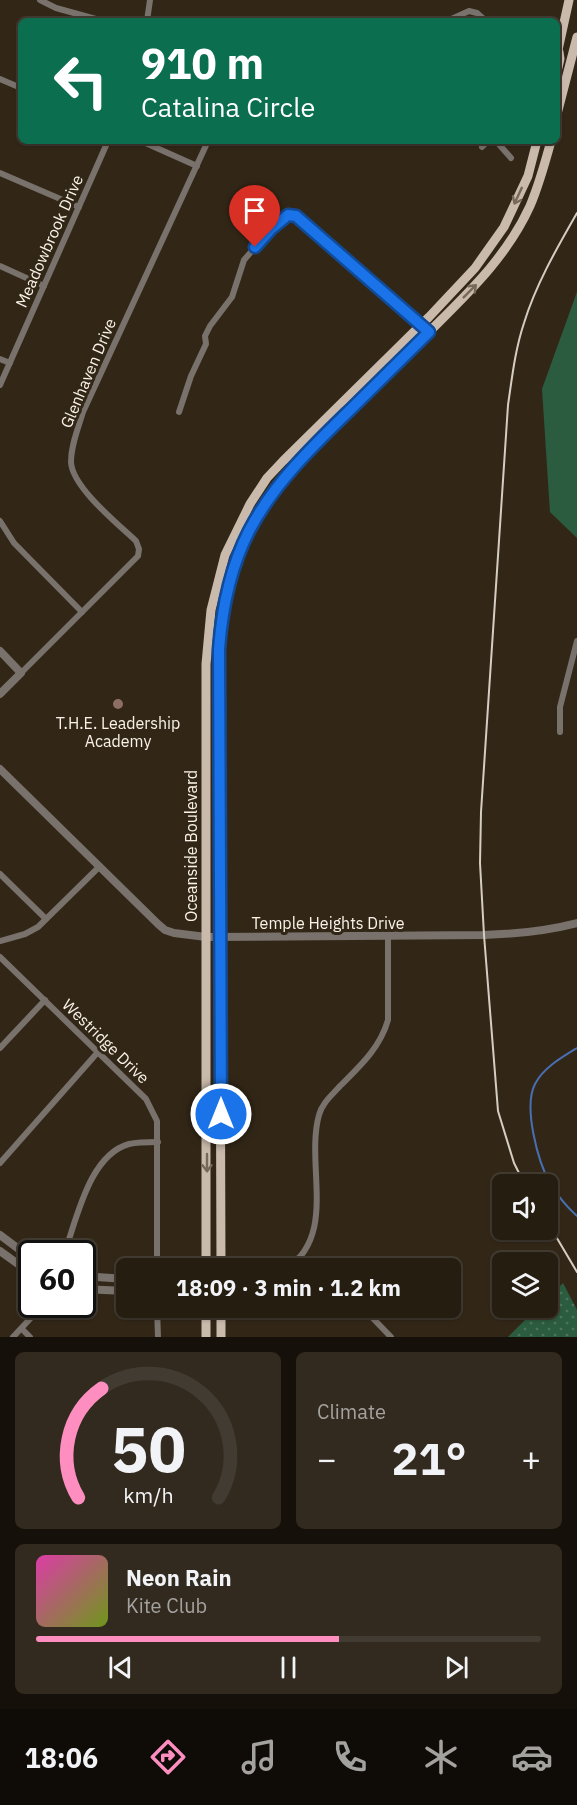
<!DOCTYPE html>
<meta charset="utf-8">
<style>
body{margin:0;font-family:"IBM Plex Sans",sans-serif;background:#322a1f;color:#f1f3f6;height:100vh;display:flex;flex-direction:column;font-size:22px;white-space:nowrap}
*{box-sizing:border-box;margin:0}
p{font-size:20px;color:#a4a29f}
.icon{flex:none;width:33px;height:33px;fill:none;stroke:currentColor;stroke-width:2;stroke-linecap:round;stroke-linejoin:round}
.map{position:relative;height:1337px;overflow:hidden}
.side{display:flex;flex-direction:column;gap:15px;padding:15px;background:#151009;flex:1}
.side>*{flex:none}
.banner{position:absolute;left:18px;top:18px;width:542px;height:126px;border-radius:9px;box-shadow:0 2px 4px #0004,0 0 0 2px #423b31;background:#0b6e4f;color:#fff;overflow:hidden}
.tools{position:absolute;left:492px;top:1174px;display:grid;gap:12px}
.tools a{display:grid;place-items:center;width:66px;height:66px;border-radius:9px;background:#261d11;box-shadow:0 2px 4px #0004,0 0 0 2px #423b31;font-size:30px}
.speed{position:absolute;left:18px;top:1240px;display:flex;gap:12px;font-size:30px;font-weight:700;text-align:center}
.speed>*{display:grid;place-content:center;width:78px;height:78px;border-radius:50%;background:#261d11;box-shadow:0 2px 4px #0004,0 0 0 2px #423b31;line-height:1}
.speed .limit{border:3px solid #111;border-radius:9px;background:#fff;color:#111}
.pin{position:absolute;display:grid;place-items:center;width:51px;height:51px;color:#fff;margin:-62px -26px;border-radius:50% 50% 50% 0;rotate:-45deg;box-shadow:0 0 6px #0007}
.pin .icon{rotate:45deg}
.me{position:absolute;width:66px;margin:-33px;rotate:0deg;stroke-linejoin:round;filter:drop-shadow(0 0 4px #0008)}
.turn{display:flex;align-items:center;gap:21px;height:126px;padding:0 24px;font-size:27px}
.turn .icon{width:78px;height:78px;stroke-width:2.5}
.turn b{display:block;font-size:42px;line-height:51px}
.big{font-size:45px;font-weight:700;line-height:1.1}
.side .tile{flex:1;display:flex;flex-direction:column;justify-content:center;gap:9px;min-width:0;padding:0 21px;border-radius:9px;background:#322a1f}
.side .dial{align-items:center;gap:0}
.dial svg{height:156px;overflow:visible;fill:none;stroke:#423b31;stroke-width:7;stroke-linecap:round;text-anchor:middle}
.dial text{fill:#f1f3f6;stroke:none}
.song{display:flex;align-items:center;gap:18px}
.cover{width:72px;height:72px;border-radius:9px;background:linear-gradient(135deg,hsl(320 70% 55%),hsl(80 70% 35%))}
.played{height:6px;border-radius:3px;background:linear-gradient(90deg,#fd8ebf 60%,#423b31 60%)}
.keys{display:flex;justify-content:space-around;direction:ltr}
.heat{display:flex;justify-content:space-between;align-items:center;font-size:33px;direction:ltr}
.side .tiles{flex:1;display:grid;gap:15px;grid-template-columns:1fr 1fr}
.tile:last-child{grid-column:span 2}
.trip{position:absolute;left:116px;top:1258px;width:345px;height:60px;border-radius:9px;background:#261d11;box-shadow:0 2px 4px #0004,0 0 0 2px #423b31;font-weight:700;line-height:60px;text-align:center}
.menu{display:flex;height:96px;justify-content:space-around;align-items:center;background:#0f0c07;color:#a4a29f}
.menu .icon{width:42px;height:42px}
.menu .selected{color:#fd8ebf}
.menu b{font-size:27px;color:#f1f3f6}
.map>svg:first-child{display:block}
</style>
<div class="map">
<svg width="577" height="1337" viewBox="0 0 577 1337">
<defs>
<pattern id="grass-dots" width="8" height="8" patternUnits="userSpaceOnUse" patternTransform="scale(1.5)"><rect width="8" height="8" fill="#2c5c40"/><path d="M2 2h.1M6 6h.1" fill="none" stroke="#4c745c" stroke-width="1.8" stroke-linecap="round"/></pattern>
</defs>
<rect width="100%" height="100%" fill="#322717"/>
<!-- grass -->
<path fill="url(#grass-dots)" d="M563,1283L577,1310V1337H508L537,1308H548V1298Z"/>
<!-- park -->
<path fill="#2c5c40" d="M577,292V538L550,512L542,389Z"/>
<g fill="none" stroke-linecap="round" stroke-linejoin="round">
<!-- stream -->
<path stroke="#496fb3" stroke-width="2" d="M577,1048C562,1057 543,1068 535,1084C523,1107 538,1162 550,1183C557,1195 567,1207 577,1216"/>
<!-- minor -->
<g stroke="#79716b" stroke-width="6">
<path d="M40,0L56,8L103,21"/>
<path d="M147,21L150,0"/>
<path d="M447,21L469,11L477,13L486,21"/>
<path d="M0,79L21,88"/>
<path d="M141,141L197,166"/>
<path d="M496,141L511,158"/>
<path d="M482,147L488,141"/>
<path d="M0,173L79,207"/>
<path d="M0,266L44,286"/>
<path d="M0,359L10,363"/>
<path d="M0,385L108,141"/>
<path d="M179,412L191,376L206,344L205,336L210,326L232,297L244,260L271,229L288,215L296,216L429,332"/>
<path d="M0,521L14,543L82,612"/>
<path d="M21,673L138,556L139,549L136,541C118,524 72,487 71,462C71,445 78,429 83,412L208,141"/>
<path d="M560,732V707L577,641"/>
<path d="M0,874L46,919"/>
<path d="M0,941L25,934L38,927L99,867"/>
<path d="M0,957L146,1099L157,1121V1269"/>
<path d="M0,1048L45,1000"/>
<path d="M0,1163L98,1052"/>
<path d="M64,1254C77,1219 89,1155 129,1144C138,1142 149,1142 158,1142"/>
<path d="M297,1259L311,1269"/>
<path d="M286,1269C338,1235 305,1165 319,1115C322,1103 332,1095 340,1086C360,1066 380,1048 388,1020V936"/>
<path d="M157,1308L158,1337"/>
<path d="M363,1308L391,1337"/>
<path d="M22,1329L30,1337"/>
<path d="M13,1337L43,1305"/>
</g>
<!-- tertiary -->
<g stroke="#79716b" stroke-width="8">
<path d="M0,651L21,673L0,694"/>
<path d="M0,769L158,924L165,930L174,933L206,937L484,935C515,934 546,931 577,923"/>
<path d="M0,1235L32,1259"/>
<path d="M0,1251L32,1274"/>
<path d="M82,1276L126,1279"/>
<path d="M82,1289L126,1291"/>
</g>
<!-- primary -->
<g stroke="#cabaac" stroke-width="9">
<path d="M556,59L569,0"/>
<path d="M556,76L560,59L559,52"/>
<path d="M556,118L577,37"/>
<path d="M206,1269V664L211,610L225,555L250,504L267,478L283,461L429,317L475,268L504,227L528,176L537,141"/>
<path d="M221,1269L219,649C223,609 230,568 249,531C271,489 304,455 337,422C368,392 398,363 428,333C467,294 507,257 530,206C539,185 545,163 551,141"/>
<path d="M206,1308V1337"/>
<path d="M221,1337V1308"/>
</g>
<!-- rail -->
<g stroke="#d6cdc2" stroke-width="2">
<path d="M525,1185L514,1163L498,1111L484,935L480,863L481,812L508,405C512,378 515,350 524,323C536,284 557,248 577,213"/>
<path d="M548,1223L577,1272"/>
</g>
</g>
<!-- one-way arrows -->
<defs><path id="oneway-shaft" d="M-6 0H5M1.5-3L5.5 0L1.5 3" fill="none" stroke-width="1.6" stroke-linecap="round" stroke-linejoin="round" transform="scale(1.5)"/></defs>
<g stroke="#76695a">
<use href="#oneway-shaft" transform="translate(518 196) rotate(115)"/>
<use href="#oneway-shaft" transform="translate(470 291) rotate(-45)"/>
<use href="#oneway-shaft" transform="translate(207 1163) rotate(90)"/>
</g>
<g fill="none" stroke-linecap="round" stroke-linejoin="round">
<defs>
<path id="route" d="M221,1114L219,649C222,609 230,568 249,531C274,483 313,446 351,409C377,383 403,358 429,332L296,216L288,215L271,229L255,247"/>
</defs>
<!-- route casing -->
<use href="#route" stroke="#114b97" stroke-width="15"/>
<!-- route -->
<use href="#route" stroke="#1a73e8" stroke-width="10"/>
</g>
<!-- markers -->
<circle fill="#8d6e63" stroke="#322717" stroke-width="2" cx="118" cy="704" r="6"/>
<g text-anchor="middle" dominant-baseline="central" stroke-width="6" stroke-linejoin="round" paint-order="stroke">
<!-- street labels -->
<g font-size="16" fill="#faf2e8" stroke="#322717">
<text transform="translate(49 241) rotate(-66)">Meadowbrook Drive</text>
<text transform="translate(88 373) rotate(-67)">Glenhaven Drive</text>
<text transform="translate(191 846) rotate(-90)">Oceanside Boulevard</text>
<text x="328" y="923">Temple Heights Drive</text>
<text transform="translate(106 1041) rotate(44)">Westridge Drive</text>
</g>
<!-- poi labels -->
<g font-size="16" fill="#faf2e8" stroke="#322717">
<text x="118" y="723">T.H.E. Leadership<tspan x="118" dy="18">Academy</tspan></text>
</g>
</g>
</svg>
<div class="tools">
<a><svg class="icon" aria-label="sound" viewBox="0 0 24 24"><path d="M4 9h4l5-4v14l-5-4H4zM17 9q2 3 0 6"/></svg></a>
<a><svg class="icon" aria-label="layers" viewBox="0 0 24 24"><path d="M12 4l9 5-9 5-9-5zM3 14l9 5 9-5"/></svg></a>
</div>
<div class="speed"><div class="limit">60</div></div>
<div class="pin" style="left:255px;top:247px;background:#d93025"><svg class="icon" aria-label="arrive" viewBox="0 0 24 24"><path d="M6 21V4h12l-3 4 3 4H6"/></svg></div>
<svg class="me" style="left:221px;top:1114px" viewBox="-20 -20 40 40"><circle r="17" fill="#1a73e8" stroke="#fff" stroke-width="3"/><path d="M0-11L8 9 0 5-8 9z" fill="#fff"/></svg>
<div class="trip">18:09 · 3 min · 1.2 km</div>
<div class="banner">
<div class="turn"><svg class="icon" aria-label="left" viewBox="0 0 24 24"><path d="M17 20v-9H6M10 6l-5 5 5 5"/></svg><div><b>910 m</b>Catalina Circle</div></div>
</div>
</div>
<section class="side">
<div class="tiles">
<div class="tile dial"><svg viewBox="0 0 100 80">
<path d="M14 69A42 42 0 1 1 86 69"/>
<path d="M14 69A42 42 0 0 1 26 13" stroke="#fd8ebf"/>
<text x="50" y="56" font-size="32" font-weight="700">50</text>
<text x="50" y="72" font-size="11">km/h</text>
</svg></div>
<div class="tile"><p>Climate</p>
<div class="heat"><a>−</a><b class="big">21°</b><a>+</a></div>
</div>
<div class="tile">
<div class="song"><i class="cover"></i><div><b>Neon Rain</b><p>Kite Club</p></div></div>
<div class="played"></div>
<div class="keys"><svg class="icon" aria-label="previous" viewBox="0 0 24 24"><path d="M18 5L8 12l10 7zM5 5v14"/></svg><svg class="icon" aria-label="pause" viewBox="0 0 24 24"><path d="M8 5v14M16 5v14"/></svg><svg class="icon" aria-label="next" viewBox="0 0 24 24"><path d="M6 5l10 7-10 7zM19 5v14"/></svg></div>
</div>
</div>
</section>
<nav class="menu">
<b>18:06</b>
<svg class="icon selected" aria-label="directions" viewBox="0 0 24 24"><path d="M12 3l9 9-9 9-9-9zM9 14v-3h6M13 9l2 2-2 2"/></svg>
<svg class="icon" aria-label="music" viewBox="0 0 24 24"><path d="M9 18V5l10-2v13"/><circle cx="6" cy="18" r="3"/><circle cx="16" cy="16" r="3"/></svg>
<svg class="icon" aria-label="phone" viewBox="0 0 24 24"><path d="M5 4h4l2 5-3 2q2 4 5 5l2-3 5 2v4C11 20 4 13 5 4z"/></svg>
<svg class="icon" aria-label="climate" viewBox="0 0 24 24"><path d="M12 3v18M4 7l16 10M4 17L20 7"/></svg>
<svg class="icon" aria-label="car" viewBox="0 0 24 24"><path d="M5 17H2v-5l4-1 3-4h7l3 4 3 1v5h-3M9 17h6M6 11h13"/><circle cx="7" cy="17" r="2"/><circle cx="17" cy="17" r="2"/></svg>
</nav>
